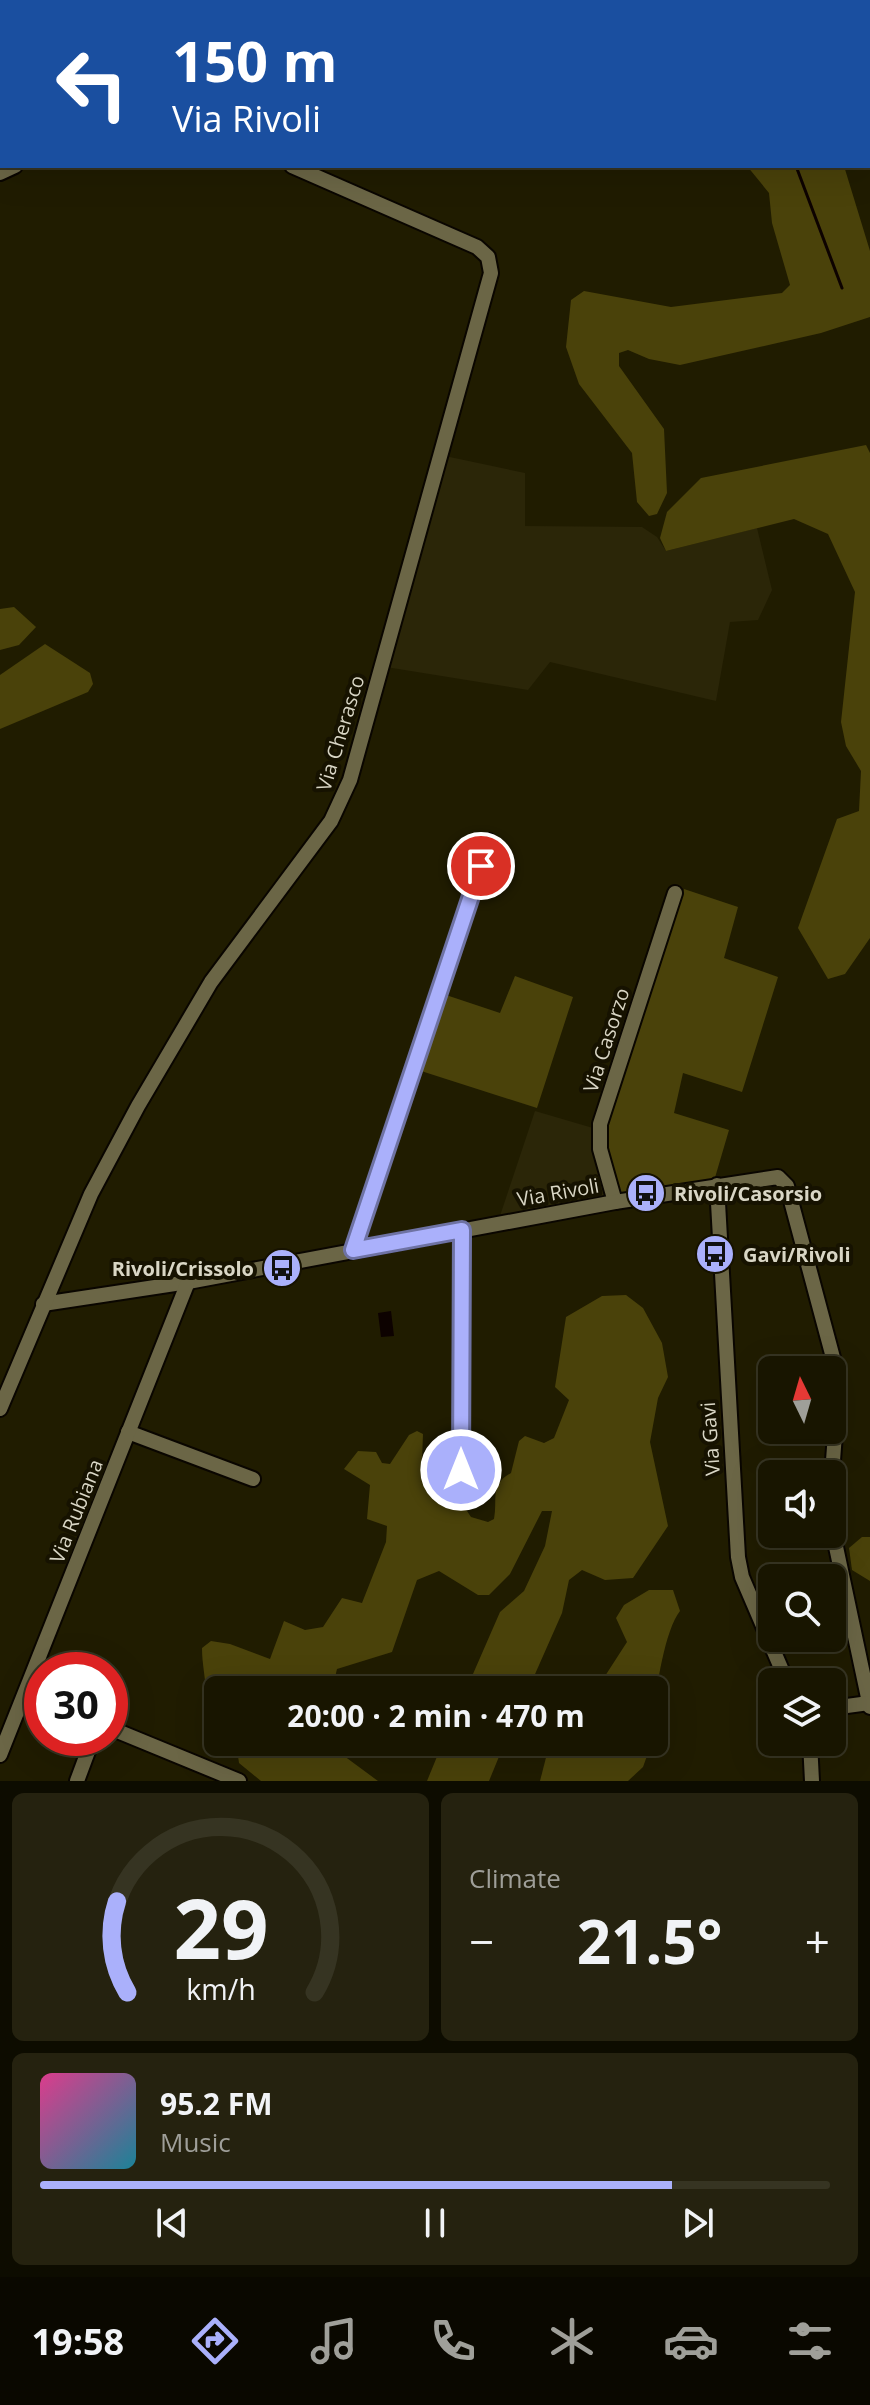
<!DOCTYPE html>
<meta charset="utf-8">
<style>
body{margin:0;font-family:"Open Sans",sans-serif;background:#25220f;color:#f1f3f6;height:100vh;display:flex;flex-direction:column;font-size:30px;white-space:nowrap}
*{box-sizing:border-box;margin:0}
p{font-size:26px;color:#9f9f99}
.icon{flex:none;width:44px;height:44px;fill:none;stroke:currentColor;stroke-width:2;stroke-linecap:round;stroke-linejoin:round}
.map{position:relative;height:1781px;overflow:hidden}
.side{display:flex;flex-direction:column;gap:12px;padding:12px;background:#0d0c00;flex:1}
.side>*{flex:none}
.top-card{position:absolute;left:0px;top:0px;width:870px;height:168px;box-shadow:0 8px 32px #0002,0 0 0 2px #363422;background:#1a4fa0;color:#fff;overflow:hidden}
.needle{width:52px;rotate:355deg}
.tools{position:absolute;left:758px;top:1356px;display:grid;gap:16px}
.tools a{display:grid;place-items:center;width:88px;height:88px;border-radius:12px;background:#181500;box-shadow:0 8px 32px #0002,0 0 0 2px #363422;font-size:40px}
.speed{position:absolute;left:24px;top:1652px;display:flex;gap:16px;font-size:40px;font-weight:700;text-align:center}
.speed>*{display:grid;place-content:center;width:104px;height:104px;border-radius:50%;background:#181500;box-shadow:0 8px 32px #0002,0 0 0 2px #363422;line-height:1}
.speed .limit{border:12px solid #d22;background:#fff;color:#111}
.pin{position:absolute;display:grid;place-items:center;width:68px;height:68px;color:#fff;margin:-34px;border:4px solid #fff;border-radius:50%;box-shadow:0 2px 8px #0007}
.me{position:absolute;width:88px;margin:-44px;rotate:0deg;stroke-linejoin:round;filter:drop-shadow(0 0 6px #0008)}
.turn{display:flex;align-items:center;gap:28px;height:168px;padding:0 40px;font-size:36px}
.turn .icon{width:104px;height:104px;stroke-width:2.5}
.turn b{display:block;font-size:56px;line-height:68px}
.big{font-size:60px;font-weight:700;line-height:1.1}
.side .widget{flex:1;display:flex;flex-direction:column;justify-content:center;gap:12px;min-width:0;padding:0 28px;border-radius:12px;background:#25220f}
.side .dial{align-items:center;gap:0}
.dial svg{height:208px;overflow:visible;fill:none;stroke:#363422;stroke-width:7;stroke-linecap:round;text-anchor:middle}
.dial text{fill:#f1f3f6;stroke:none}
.song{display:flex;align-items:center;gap:24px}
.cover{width:96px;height:96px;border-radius:12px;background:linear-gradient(135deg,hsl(330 70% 55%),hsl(190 70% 35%))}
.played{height:8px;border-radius:4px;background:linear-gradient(90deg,#aab0fb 80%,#363422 80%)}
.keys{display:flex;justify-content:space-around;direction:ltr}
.heat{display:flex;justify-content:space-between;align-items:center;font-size:44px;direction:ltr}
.side .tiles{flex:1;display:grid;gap:12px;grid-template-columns:1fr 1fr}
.widget:last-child{grid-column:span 2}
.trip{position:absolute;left:204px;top:1676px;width:464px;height:80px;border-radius:12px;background:#181500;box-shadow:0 8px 32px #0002,0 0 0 2px #363422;font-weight:700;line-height:80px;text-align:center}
.tabs{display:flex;height:128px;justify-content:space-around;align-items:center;background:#0a0800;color:#9f9f99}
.tabs .icon{width:56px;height:56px}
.tabs .current{color:#aab0fb}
.tabs b{font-size:36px;color:#f1f3f6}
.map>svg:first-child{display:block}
</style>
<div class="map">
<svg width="870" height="1781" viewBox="0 0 870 1781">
<rect width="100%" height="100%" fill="#201c00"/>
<!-- built -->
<g fill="#2b2608">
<path d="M445,456L525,473V526L642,527L657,537L666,551L757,528L772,590L758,620L730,622L716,701L550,662L528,690L386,667Z"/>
<path d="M535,1111L593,1128L609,1198L499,1219Z"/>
</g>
<!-- green -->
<g fill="#4a420a">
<path d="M747,166H844L870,251V317L821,333L680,365L649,359L628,350L619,353V366L664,429L667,493L657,514L649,516L637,502L632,453L579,384L566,347L571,300L584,291L671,307L782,293L790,285L772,223L769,193Z"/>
<path d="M866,445L870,453V938L845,974L828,979L798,928L837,819L859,811L861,771L846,746L841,722L855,592L828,534L794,519L666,551L660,538L667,512L701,478Z"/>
<path d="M14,607L36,627L19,645L0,650V609Z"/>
<path d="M45,644L90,673L93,684L88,692L0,729V675Z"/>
<path d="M684,889L738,907L724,958L778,977L742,1092L683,1073L674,1113L729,1130L714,1181L620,1195L604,1137Z"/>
<path d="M515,976L573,997L537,1108L418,1070L443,994L500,1013Z"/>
<path d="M626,1295L643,1308L662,1343L668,1377L658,1398L650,1442L668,1526L633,1578L605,1580L582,1570L569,1580L562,1613L528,1690H466L500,1612L524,1591L545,1546L552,1511H542L510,1574L489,1595H478L439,1571L417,1580L392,1652L337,1669L332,1690H295L276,1680L266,1690H218V1713L205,1706C208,1685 202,1669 202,1648L211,1641L230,1644L270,1659L284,1621L305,1630L323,1627L342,1598L362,1603L386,1542L387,1526L367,1519L370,1485L344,1469L358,1451L376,1452L382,1463L390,1464L409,1435L417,1431L423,1434L422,1461L472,1468L484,1477L483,1486L466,1489L461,1502L471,1517L488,1522L494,1519C498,1499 489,1485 511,1473L519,1441L525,1436L544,1443L554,1438L569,1400L555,1387L566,1317L602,1296Z"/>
<path d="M862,1537H870V1581L852,1570L849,1548Z"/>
<path d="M649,1590H673L680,1611C665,1630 656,1688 654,1714V1690H596L627,1642L616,1618L624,1605Z"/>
<path d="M236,1742H331L336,1750L378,1781H261L239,1763Z"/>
<path d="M443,1742H505L489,1781H427Z"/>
<path d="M550,1742H652L643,1767L628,1781H540Z"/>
</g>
<!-- water -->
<path fill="#0d0200" d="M391,1311L394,1336L381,1337L378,1313Z"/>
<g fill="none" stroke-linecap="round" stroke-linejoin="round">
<!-- stream -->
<g stroke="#0d0200" stroke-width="3">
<path d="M748,0V2"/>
<path d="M668,2V0"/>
<path d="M796,166L842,288"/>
</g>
<defs>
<g id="street">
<path d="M206,2L207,0"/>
<path d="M0,173L15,166"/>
<path d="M717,1185L738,1557L742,1577L787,1682"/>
<path d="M615,1202L600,1149V1124L675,893"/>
<path d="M353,1250L489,841"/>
<path d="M43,1304L188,1282L615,1202L778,1177L787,1186L839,1380L832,1474"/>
<path d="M0,1409L91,1194L138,1106L211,982L331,821L350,780L491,273L488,257L477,247L292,166"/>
<path d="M128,1432L253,1479"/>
<path d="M461,1470L462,1230"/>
<path d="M832,1528L870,1707"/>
<path d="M110,1694L113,1687"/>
<path d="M832,1708L869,1703"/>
<path d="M110,1728L239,1781"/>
<path d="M810,1742L812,1781"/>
<path d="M0,1755L188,1282"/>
<path d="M77,1781L93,1738"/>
</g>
</defs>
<!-- street casing -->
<use href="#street" stroke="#0a0600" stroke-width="18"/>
<!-- street -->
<use href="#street" stroke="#6b6646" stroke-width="14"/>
</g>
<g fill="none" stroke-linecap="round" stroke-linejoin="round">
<defs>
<path id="route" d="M461,1470L462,1230L353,1250L481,866"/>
</defs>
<!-- route casing -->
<use href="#route" stroke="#6e72a3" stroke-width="20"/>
<!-- route -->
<use href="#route" stroke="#aab0fb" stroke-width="14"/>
</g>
<!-- icons -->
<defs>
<symbol id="bus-disc" viewBox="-11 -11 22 22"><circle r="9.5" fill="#aab0fb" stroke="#161200"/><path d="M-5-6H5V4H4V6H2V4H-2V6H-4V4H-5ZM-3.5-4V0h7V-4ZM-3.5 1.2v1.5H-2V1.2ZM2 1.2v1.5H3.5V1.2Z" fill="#111"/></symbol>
</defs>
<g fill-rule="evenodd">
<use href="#bus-disc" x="624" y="1171" width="44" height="44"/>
<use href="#bus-disc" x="693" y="1232" width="44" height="44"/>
<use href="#bus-disc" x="260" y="1246" width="44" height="44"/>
</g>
<g text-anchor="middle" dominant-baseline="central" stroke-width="8" stroke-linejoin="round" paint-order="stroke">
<!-- street labels -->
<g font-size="20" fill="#d9d6c5" stroke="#161200">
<text transform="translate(340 733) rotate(-73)">Via Cherasco</text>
<text transform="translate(606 1040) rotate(-72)">Via Casorzo</text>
<text transform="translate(558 1192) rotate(-10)">Via Rivoli</text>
<text transform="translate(710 1439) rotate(-94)">Via Gavi</text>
<text transform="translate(76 1511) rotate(-68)">Via Rubiana</text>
</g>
<!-- poi labels -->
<g font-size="20" font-weight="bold" fill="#d9d6c5" stroke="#161200" text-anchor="start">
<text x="674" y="1193">Rivoli/Casorsio</text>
<text x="743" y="1254">Gavi/Rivoli</text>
<text x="254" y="1268" text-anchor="end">Rivoli/Crissolo</text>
</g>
</g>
</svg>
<div class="tools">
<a><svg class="needle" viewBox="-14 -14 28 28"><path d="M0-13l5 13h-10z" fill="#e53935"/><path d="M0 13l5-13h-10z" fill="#9f9f99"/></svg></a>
<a><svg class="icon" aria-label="sound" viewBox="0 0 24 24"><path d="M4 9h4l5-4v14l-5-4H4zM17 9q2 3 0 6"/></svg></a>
<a><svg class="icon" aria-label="search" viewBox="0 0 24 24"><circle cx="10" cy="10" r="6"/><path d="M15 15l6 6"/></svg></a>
<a><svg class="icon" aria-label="layers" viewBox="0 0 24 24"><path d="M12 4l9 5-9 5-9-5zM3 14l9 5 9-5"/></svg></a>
</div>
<div class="speed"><div class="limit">30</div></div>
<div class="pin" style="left:481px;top:866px;background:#d93025"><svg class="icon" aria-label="arrive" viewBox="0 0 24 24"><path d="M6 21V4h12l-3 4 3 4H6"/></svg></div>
<svg class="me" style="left:461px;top:1470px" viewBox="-20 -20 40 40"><circle r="17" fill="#aab0fb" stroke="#fff" stroke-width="3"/><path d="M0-11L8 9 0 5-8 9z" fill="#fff"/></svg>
<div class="trip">20:00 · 2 min · 470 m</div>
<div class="top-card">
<div class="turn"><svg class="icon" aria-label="left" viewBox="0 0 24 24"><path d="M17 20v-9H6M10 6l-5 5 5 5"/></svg><div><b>150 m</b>Via Rivoli</div></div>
</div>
</div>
<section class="side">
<div class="tiles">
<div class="widget dial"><svg viewBox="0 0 100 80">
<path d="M14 69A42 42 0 1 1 86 69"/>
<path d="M14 69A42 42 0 0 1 10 34" stroke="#aab0fb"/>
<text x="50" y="56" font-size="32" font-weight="700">29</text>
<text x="50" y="72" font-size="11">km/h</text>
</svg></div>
<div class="widget"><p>Climate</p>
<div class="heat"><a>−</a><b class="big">21.5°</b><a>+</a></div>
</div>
<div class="widget">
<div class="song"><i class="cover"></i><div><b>95.2 FM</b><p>Music</p></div></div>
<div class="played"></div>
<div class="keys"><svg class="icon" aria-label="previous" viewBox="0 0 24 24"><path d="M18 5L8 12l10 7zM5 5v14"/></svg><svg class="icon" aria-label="pause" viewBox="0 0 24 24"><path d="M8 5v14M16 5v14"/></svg><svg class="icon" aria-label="next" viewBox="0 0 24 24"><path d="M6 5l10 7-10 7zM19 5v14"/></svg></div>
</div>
</div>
</section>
<nav class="tabs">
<b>19:58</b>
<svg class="icon current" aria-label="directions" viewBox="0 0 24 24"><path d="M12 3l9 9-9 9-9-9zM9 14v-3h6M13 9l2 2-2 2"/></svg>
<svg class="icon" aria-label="music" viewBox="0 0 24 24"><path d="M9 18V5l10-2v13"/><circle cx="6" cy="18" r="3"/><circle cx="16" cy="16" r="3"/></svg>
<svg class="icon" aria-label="phone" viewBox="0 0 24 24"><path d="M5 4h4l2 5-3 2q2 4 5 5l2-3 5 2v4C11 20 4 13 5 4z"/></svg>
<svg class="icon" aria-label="climate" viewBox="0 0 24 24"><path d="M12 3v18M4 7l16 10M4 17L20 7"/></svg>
<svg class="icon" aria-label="car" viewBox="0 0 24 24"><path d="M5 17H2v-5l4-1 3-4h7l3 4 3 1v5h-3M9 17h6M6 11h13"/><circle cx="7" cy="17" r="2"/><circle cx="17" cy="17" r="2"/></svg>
<svg class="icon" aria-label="filters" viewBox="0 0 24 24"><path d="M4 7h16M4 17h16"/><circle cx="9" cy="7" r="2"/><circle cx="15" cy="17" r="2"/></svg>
</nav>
